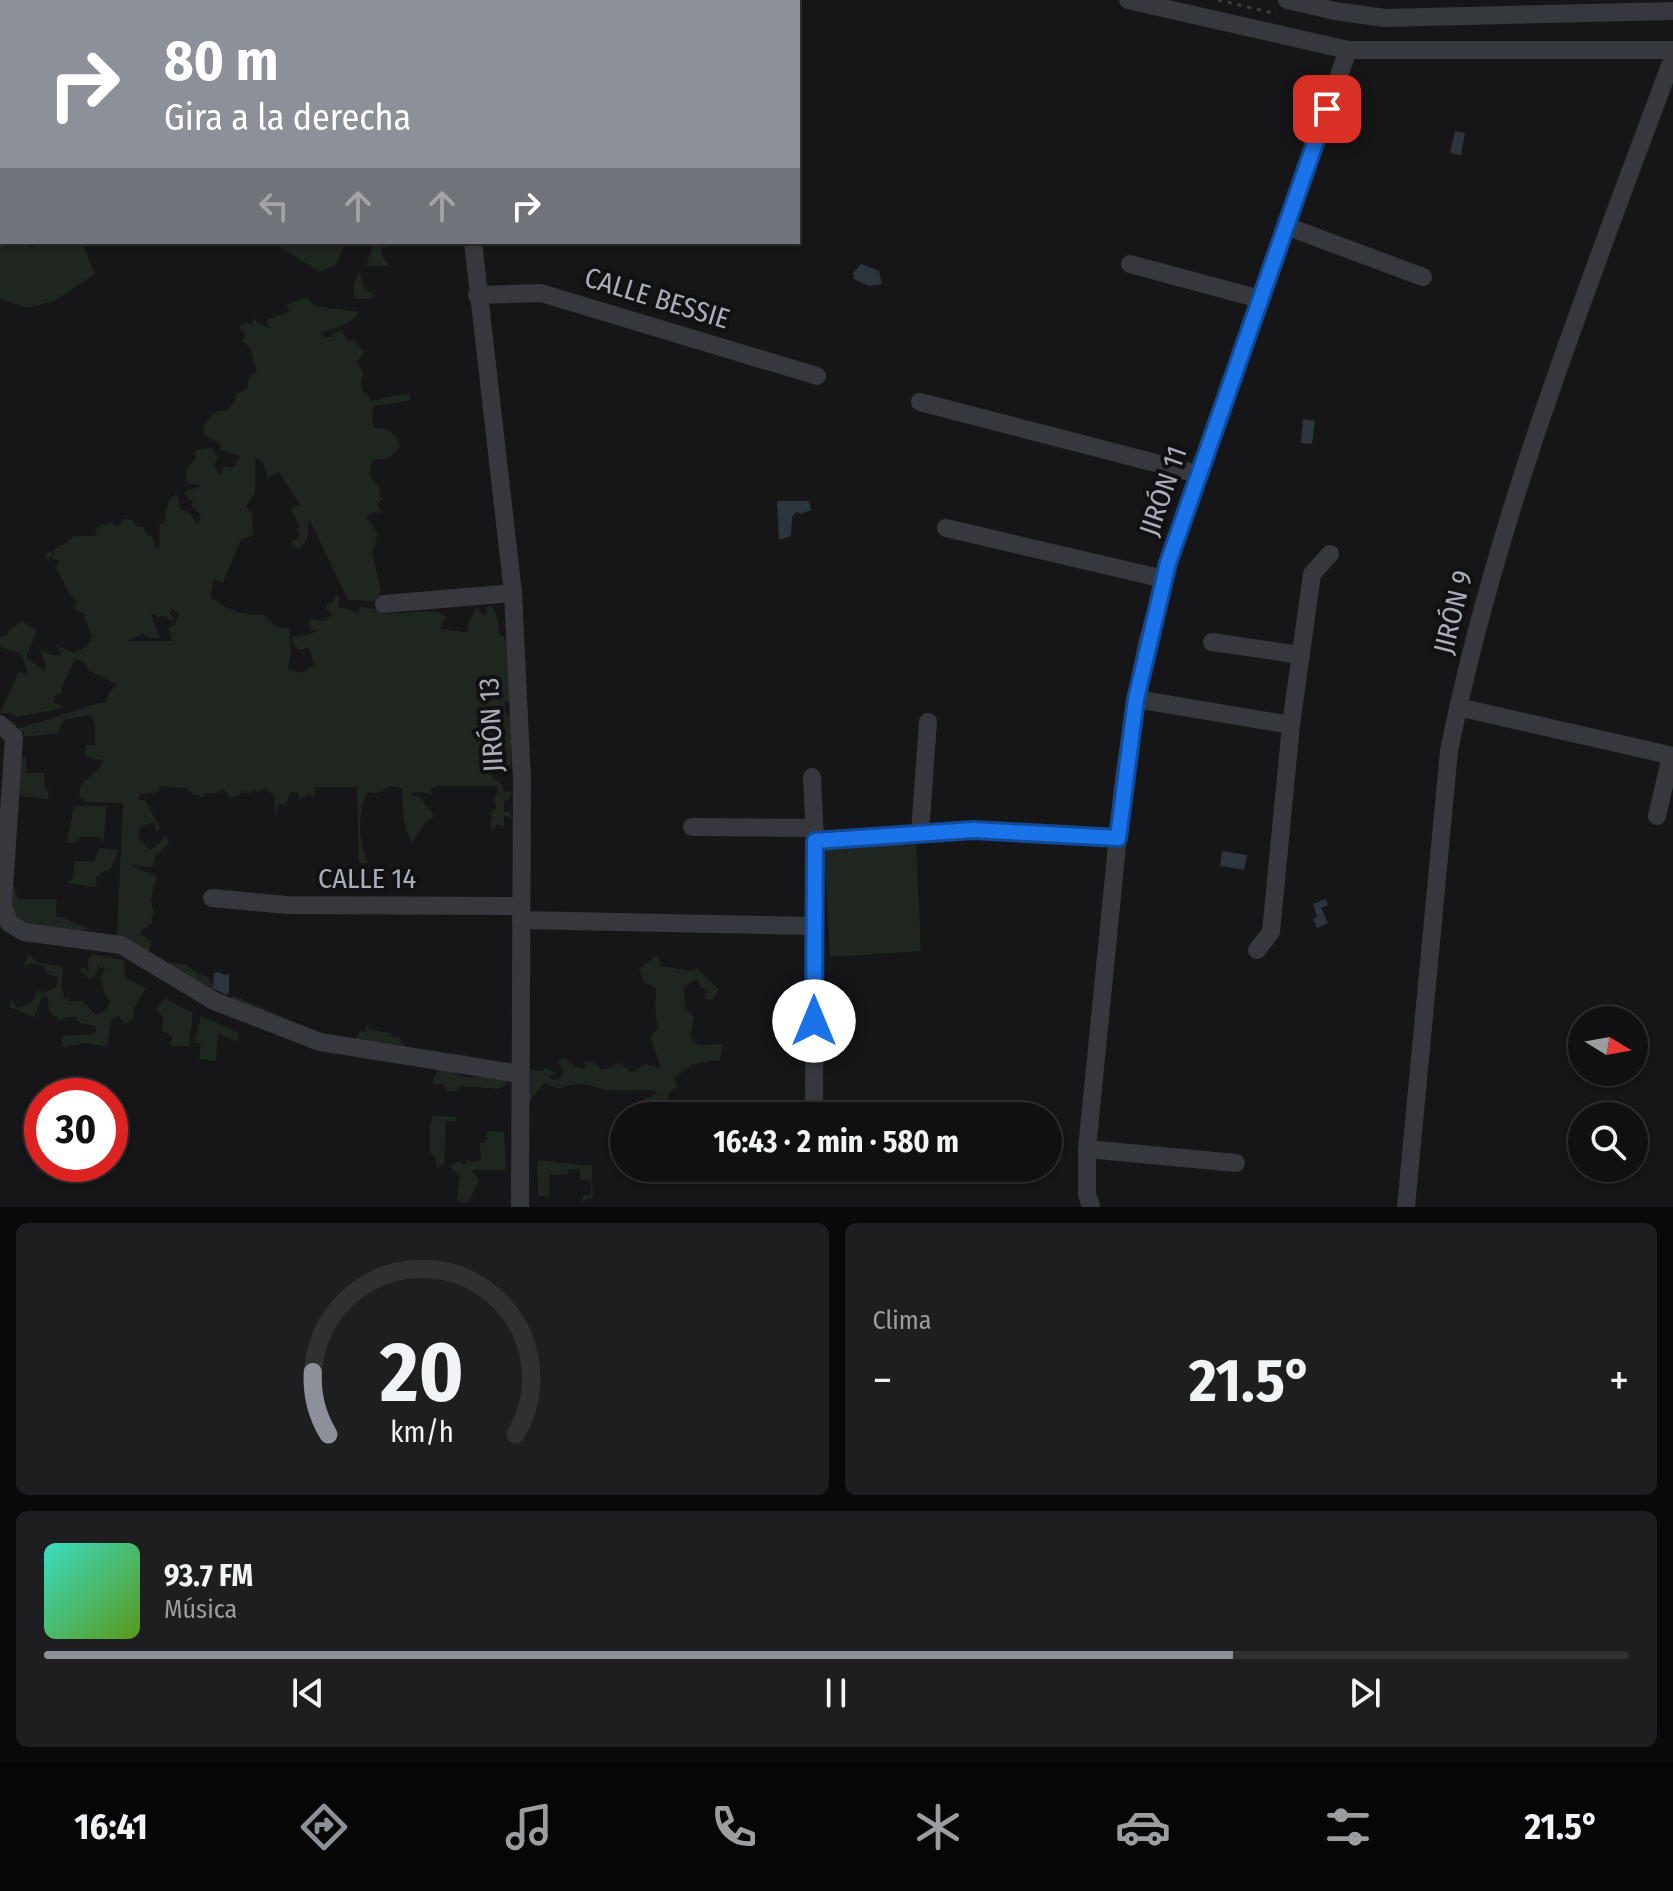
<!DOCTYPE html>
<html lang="es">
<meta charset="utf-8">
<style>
body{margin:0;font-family:"Fira Sans Condensed",sans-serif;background:#1e1e20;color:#f1f3f6;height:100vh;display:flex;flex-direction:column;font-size:30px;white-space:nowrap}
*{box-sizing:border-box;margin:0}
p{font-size:26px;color:#9c9d9f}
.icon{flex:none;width:44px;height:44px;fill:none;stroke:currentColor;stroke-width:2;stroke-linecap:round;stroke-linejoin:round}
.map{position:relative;height:1207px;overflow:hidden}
.drawer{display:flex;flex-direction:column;gap:16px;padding:16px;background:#09090a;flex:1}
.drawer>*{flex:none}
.guide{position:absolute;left:0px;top:0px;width:800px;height:244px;box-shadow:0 2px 6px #0004,0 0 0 2px #303032;background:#8c9099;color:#fff;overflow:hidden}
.needle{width:52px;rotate:101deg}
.buttons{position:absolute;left:1568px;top:1006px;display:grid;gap:16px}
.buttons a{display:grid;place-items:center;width:80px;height:80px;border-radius:50%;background:#101012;box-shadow:0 2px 6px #0004,0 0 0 2px #303032;font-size:40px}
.speed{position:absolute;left:24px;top:1078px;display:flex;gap:16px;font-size:40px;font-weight:700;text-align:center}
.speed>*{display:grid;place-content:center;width:104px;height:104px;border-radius:50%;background:#101012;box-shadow:0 2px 6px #0004,0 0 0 2px #303032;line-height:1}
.speed .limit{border:12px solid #d22;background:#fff;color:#111}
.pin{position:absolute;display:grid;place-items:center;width:68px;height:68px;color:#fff;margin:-34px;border-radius:16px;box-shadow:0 4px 12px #0006}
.me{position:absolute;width:88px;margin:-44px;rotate:0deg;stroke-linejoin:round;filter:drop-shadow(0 0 6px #0008)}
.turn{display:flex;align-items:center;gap:28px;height:168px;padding:0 32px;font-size:36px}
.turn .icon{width:104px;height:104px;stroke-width:2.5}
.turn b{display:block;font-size:56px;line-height:68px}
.lanes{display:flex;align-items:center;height:76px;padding:0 32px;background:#0003;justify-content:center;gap:40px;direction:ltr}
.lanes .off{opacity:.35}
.big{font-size:60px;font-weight:700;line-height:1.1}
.drawer .card{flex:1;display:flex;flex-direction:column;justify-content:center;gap:12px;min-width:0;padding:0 28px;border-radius:12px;background:#1e1e20}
.drawer .dial{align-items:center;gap:0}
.dial svg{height:208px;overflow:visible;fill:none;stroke:#303032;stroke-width:7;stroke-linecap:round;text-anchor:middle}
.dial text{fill:#f1f3f6;stroke:none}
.song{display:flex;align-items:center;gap:24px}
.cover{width:96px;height:96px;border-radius:12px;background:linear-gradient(135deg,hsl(170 70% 55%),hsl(90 70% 35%))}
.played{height:8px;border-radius:4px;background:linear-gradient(90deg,#8c9099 75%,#303032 75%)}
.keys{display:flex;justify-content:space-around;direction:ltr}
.heat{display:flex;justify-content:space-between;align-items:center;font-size:44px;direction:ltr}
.drawer .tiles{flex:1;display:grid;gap:16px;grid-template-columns:1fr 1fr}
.card:last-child{grid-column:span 2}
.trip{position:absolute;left:610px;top:1102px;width:452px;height:80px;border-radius:40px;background:#101012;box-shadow:0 2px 6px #0004,0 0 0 2px #303032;font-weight:700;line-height:80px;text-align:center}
.tabs{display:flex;height:128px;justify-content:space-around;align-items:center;background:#060607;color:#9c9d9f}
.tabs .icon{width:56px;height:56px}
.tabs .on{color:#8c9099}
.tabs b{font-size:36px;color:#f1f3f6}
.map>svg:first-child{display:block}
</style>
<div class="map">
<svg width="1673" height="1207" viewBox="0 0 1673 1207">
<rect width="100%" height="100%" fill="#161618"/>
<!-- green -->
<g fill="#1e261f" fill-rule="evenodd">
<path d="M95,0H265L269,2H100Z"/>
<path d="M0,242L30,247L82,242L95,274L54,301L28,308L0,299Z"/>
<path d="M272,242H355L345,244L336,265L320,272Z"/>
<path d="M369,242H400L399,245L382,247L381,254L389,266H366L373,246Z"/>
<path d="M360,272L365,291L374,293L373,298L355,299C352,291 354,279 360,272Z"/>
<path d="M307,297L315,306L359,312C351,326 333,327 320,333L323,337H331L333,333L342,331L347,340L354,341L364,351L357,363L363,371L361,382L363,392L368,394L371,401L404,394L410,395L409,401L374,406L372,420L374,428C389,427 394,432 400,445C395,456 385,462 373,458L369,475L379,487L380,497L384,499L377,504L382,514L373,512L366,516L378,534L372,552L381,591L376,601L348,600L309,519L307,539L300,548L293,547L292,542L300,536L296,529L300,526L291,511L296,505L301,506L279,472L267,478L264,463L255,458V493L246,506L252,515L253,536L241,539L223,583L214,579L210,597C228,609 241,617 263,614L277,627L289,628L291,652L288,669L301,673L314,665L309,648L300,650L293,644L292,636L299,637L318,631L311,630L310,619L325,621L332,614L327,610V604L334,601V597L339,595L338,607L353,610L357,613L360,607L377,609L384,614L435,611L448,618L442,621L441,629L465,632L470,630L467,627L476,607L482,614H487L486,607L492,605L498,620L499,635L505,637L511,660L514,698L509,703L504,701L506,714L513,719L511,768L507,774H499L497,767L492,766L491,776L503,785L504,794L506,791L510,792L511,796L507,801L504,800V812L510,811L512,819L504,815V826L498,824L493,830L490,827L492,810L496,809L494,798L498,792L497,786H436L430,788L432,795C424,794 419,789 410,795L420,797L434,816L424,824L412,843C402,826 403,807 402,788L390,786L380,793L367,792C358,813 357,843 369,863H359L357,787H315L314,798L309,794L299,800L297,793L291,792L285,806L279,803L276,817L274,795L264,788L258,793L253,790L250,794L244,793L242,789L240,794L231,798L223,789L217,793H206L203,797L193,794L187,788L159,786V792L140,794L138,800H145L160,829L156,832L154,821L139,829V839L150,850L161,842L164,837L166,836L169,844L155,856L153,867L132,866L157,876L151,900L154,914L151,918L153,922L142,930L140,934L151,941L149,955L111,938L117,935L123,803L85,802L84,798L79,797L81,784L100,768L102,760L86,757V745H95V724L90,715L63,720V725L60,726L59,734C44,733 38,737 25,736L23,731L17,737L5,720L14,722L17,729L99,703H106L108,694L117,684L88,670L86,664L76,658L63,684L61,695L56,694L53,702L64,708L16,717L14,714L0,713L19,671L29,676L21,653L0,647V638L9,634L8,631L22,621L37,631L26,657L45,672L46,665L40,649L52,655H61L56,644L73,653L87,646L92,636L83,613L74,609L77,602L69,593L56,568L59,561L50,557L48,563L45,556L50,551L54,556V550L59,545H63L74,536H97L95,531L102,524L107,525L108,521L117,527L124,519L133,520L136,526L144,527L146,534L152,536L155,548L160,546L159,525L166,522L165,515L170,498L174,497L176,491L181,510H186L198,524L201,515L191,505L194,502L186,497L185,491L202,486L187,483L185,473L196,457L195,450L212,448L218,457L214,464L218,473L221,474L224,466L233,468L240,456L220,450L221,445L204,434L203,426L215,412L228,410L236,399V394L247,389L250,375L257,373L250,347L242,341L245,335L239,327L246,322L252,325L254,317L257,323L269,328L266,320L289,312L287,305ZM172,608L179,614L176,623L169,628L172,641H127L143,634L148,638H160L151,614H155L157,618L164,615L171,621L175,618L170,614Z"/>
<path d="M20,756L26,757V773H44L45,790H49L48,799L17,796Z"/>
<path d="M74,806H106L104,843L100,837H80L77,842L67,843Z"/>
<path d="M916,844L921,951L830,957L824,850Z"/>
<path d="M99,848L119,850L110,870L104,871L96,878L97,885L95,887L67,883L73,878L74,861L94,862Z"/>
<path d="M14,885L18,899H57L56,916C70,919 79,925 92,930H81L75,936L11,921L10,889Z"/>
<path d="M92,954L123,960L126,978L146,988L135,1006L133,1020L125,1024L118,1016L111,1019L107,1047L87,1043L62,1047L63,1036L95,1034L96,1026L80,1023L75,1017H66L61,1021L50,1013L47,997H42L34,1017L9,1007L12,999L17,1008L30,1003L35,999L34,995L40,990L42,994L56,987L58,977L46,974L45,966L30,963L24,967L28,955L39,963L61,966L63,970L61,988L66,1002L68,994L69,1001H82L96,1015L106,1010L110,1001L104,992L100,978L106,970L98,966L96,975L89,979L79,969L84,968L90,972L87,960Z"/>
<path d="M657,955L661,966L692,971L696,968L719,989L712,1001L704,998L707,991L701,987L697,979L684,987L685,1008L694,1017L690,1037L698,1045L723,1044L720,1060L693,1064L674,1078L677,1086L669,1093L667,1101L672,1100L676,1116H648L644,1099L658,1094L655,1090C640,1090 624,1091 609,1090C587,1087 583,1078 560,1089L544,1083L528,1104L530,1070L539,1071L547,1068L555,1073L548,1077L553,1080L560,1079L564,1070L558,1062L563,1057L575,1067L585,1069V1061L595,1063L600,1069L610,1068L619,1062L632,1073L645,1064L661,1068L650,1036L658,1029L655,1007L656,988L644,982L639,969Z"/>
<path d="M171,963L187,965L199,975L207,976L219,996L229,999L235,996L342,1043L214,998L167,966Z"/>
<path d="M164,998L193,1013L189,1046H171L172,1036L162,1031L163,1016L156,1010Z"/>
<path d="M201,1016L239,1033L238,1042L218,1033L216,1061L199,1059L201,1044L195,1042Z"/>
<path d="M366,1024L371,1030L391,1033L392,1038L398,1036L407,1049L437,1051L446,1058L453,1053L502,1062L500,1068L356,1045L355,1039L360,1031L366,1032Z"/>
<path d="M439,1070H453L462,1077L504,1076L507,1084L500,1089L460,1086L456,1091H447L443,1083L433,1085L434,1076Z"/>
<path d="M433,1116L456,1117V1121H446L444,1164L437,1168L435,1155L430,1153V1125Z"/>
<path d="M487,1131L504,1132L506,1170H471L479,1180L469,1201L461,1203L457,1200L460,1175L448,1166L460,1161L463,1165L467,1163L466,1160H469L470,1163L481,1160L480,1143L486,1142Z"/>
<path d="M537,1160L592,1166L593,1198H587L583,1203V1196L591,1195V1181L580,1180V1169H568L567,1174L549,1175V1196H538Z"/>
</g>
<!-- water -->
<g fill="#2c353c">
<path d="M1455,131L1465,133L1461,155L1450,153Z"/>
<path d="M861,264L879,271L882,284L869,286L854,279L853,273Z"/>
<path d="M1303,419L1315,421L1312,444L1301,443Z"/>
<path d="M777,501H809L811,510L801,514L796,512L792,517L791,536L779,540Z"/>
<path d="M1222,851L1247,855L1244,870L1220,866Z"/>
<path d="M1326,899L1328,905L1321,908L1328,923L1317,928L1313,919L1317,917L1313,904Z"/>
<path d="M219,972L224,975L229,974V993L226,995L213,988L214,973Z"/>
</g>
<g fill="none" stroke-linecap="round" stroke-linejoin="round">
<!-- path -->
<g stroke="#3d3f44" stroke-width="3" stroke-dasharray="4 6" stroke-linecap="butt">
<path d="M104,0L105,2"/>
<path d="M1218,0L1277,14"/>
<path d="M114,2H119"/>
<path d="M241,2L243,0"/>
</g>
<!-- minor -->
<g stroke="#37383d" stroke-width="18">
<path d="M453,0L454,2"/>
<path d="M1128,0L1348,50H1673"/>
<path d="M1287,0L1335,11L1385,18L1673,11"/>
<path d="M718,2V0"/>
<path d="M0,152H2"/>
<path d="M1286,226L1423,277"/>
<path d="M473,242L513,593L522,780L520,1207"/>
<path d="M1130,264L1260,299"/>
<path d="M477,295L541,293L817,376"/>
<path d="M920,402L1198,474"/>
<path d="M946,528L1164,579"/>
<path d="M384,604L513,593"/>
<path d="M1212,642L1301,655"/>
<path d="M1136,699L1291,725"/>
<path d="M1458,707L1673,756"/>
<path d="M0,724L14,737L3,904L9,923L24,932L121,945L214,1001L320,1042L520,1074"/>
<path d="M812,777L815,841L814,1116"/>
<path d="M1657,816L1671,756"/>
<path d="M692,827L814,828"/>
<path d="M920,833L928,722"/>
<path d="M815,841L973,830L1118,838"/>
<path d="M212,898L287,905L521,906"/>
<path d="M521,920L814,926"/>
<path d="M1257,950L1271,932L1291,725L1312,574L1330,554"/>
<path d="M1087,1149L1236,1163"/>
<path d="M1091,1207L1087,1194V1149L1123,785L1136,699L1147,644L1173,547L1348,50"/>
<path d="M1406,1207L1449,751C1497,512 1589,285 1673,57"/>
</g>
</g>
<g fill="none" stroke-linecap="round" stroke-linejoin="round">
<defs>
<path id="route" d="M814,1021L815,841L973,830L1118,838L1136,699L1168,563L1327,109"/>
</defs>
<!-- route casing -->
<use href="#route" stroke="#114b97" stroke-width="20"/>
<!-- route -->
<use href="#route" stroke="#1a73e8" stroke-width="14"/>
</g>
<g text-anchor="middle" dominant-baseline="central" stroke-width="8" stroke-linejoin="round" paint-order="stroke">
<!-- street labels -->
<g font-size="28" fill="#a8adb8" stroke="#111113">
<text transform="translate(657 298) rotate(17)">CALLE BESSIE</text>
<text transform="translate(1163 491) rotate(-71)">JIRÓN 11</text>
<text transform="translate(1453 612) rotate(-76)">JIRÓN 9</text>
<text transform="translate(491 725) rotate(-93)">JIRÓN 13</text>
<text x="367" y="878">CALLE 14</text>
</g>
</g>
</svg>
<div class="buttons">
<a><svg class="needle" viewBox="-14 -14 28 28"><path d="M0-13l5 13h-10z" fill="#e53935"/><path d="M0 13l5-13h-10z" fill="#9c9d9f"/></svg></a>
<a><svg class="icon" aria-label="search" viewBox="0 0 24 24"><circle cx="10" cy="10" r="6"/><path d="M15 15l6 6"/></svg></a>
</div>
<div class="speed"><div class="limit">30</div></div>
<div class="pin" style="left:1327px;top:109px;background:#d93025"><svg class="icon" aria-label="arrive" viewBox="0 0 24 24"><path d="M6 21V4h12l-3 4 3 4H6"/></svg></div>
<svg class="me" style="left:814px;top:1021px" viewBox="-20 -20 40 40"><circle r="19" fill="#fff"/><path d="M0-13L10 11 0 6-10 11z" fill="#1a73e8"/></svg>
<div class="trip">16:43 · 2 min · 580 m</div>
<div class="guide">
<div class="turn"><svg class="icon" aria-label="right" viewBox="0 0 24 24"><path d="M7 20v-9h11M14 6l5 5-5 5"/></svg><div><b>80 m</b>Gira a la derecha</div></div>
<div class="lanes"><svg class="icon off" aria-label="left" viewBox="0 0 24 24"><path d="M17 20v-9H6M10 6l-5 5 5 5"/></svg><svg class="icon off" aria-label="ahead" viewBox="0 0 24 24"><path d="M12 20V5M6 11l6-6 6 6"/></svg><svg class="icon off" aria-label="ahead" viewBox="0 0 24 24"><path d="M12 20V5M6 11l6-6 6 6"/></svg><svg class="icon" aria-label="right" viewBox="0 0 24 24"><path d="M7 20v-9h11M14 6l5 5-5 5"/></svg></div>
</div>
</div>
<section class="drawer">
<div class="tiles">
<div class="card dial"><svg viewBox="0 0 100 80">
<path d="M14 69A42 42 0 1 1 86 69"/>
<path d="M14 69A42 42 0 0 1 8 45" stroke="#8c9099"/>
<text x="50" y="56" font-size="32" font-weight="700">20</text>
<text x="50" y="72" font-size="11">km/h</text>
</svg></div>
<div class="card"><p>Clima</p>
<div class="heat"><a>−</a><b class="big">21.5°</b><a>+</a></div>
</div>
<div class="card">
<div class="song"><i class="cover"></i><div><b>93.7 FM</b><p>Música</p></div></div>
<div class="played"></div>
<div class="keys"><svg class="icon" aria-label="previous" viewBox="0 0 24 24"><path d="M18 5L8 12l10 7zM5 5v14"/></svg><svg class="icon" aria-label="pause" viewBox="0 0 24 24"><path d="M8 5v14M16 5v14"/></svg><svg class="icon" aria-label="next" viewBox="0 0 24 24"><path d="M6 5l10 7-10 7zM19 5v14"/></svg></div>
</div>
</div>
</section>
<nav class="tabs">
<b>16:41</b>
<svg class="icon on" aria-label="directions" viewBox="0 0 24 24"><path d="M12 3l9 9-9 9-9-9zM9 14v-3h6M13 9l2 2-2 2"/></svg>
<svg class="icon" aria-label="music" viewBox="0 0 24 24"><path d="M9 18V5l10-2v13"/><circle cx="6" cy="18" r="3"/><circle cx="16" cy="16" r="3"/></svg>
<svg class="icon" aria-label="phone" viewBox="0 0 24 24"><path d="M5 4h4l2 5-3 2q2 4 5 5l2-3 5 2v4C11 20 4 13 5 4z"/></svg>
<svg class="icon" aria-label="climate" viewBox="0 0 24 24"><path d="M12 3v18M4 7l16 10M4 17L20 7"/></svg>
<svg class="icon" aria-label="car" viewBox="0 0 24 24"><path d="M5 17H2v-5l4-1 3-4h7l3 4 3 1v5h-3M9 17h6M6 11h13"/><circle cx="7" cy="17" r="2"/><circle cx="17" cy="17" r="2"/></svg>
<svg class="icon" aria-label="filters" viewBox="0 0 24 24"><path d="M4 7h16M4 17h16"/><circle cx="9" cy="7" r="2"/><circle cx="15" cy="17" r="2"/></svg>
<b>21.5°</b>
</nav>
